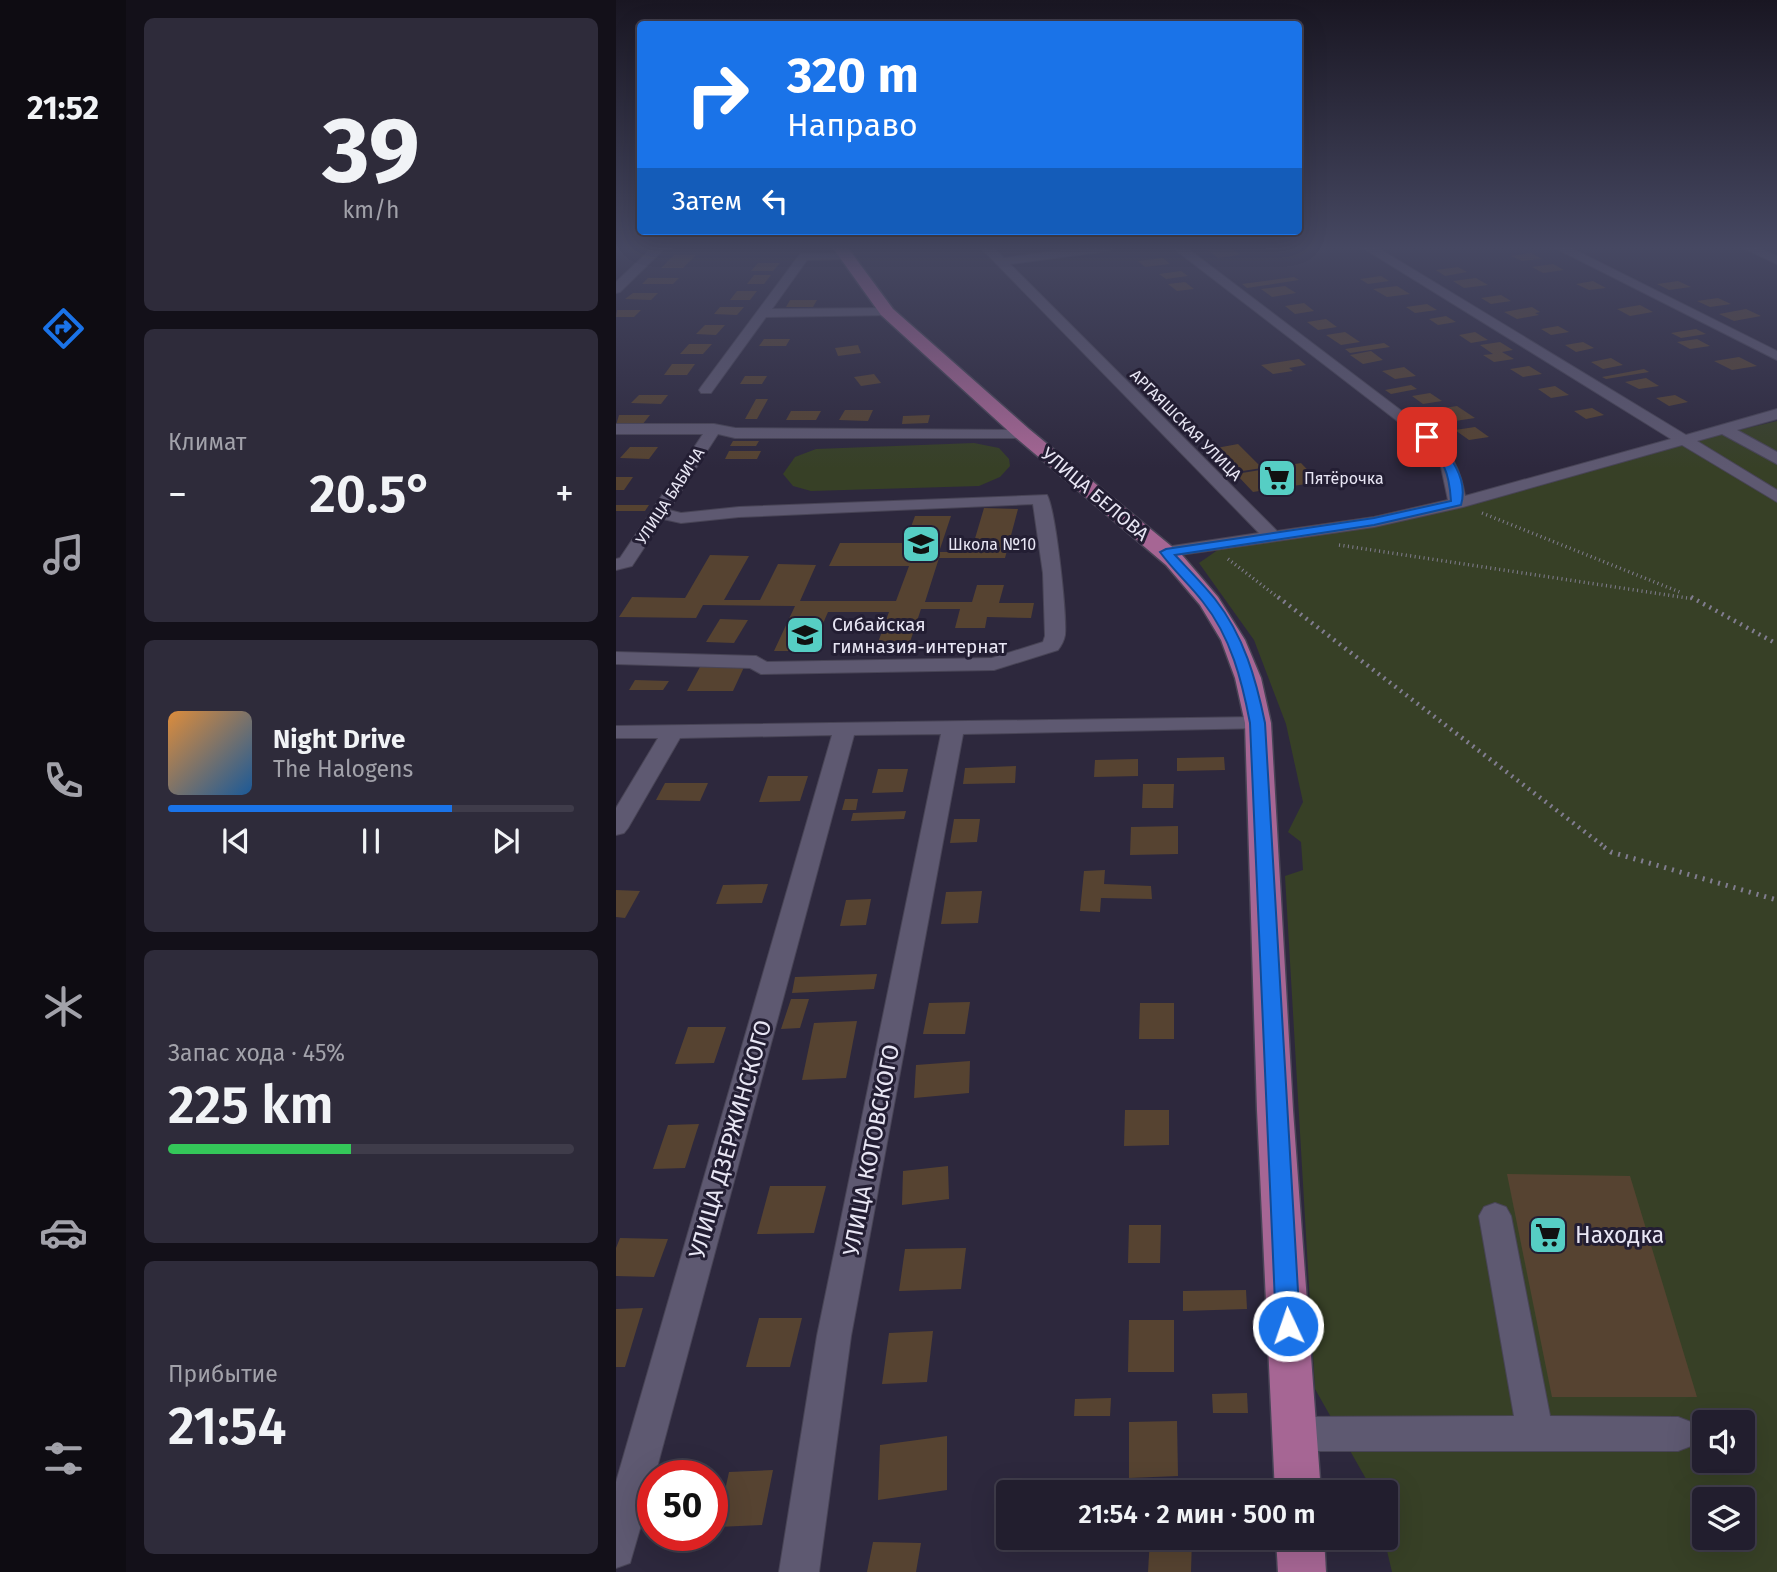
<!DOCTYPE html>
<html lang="ru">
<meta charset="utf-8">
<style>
body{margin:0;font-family:"Fira Sans",sans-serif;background:#2e2b3a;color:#f1f3f6;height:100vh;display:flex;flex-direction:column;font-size:26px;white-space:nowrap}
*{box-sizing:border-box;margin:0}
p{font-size:23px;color:#a2a2aa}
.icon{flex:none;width:38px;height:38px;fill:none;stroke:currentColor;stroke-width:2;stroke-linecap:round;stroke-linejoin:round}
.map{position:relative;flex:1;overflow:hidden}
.panel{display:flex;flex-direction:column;gap:18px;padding:18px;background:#131019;width:490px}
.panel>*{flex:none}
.banner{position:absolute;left:21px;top:21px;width:665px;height:214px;border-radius:7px;box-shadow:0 7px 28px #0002,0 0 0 2px #3f3c4a;background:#1a73e8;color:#fff;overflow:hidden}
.tools{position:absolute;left:1076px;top:1410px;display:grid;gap:14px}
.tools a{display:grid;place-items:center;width:63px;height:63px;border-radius:7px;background:#221e2e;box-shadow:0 7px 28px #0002,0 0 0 2px #3f3c4a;font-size:35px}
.speed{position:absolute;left:21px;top:1460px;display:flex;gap:14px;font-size:35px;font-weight:700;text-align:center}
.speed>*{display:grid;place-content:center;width:91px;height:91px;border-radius:50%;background:#221e2e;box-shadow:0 7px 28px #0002,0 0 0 2px #3f3c4a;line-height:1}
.speed .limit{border:10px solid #d22;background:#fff;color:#111}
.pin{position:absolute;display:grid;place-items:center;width:60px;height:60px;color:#fff;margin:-30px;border-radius:14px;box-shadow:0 4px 10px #0006}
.me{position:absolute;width:77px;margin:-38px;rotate:357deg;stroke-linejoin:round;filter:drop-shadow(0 0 5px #0008)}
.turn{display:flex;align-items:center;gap:24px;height:147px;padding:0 35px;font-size:32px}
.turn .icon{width:91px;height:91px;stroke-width:2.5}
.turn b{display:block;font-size:49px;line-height:60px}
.then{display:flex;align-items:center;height:66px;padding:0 35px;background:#0003;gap:14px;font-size:26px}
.big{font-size:52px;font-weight:600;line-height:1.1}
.panel .widget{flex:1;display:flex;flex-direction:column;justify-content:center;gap:10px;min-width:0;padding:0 24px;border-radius:10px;background:#2e2b3a}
.panel .dial{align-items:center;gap:0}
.dial b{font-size:91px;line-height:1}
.song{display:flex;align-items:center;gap:21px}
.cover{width:84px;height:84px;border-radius:10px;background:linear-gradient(135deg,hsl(30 70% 55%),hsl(210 70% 35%))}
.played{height:7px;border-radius:4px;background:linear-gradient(90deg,#1a73e8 70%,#3f3c4a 70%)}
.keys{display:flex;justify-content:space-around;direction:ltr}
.heat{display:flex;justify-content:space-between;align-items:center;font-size:38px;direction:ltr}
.charge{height:10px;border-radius:5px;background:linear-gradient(90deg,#34c759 45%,#3f3c4a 0)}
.trip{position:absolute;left:380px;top:1480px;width:402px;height:70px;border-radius:7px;background:#221e2e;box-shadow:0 7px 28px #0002,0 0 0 2px #3f3c4a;font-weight:600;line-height:70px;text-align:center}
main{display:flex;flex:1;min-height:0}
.tab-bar{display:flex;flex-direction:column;width:126px;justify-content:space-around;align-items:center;background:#0e0c12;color:#a2a2aa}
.tab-bar .icon{width:49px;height:49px}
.tab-bar .current{color:#1a73e8}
.tab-bar b{font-size:32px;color:#f1f3f6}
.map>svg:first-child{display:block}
</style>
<main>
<nav class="tab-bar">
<b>21:52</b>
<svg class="icon current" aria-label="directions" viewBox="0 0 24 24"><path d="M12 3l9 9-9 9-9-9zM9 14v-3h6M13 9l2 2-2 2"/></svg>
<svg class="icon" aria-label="music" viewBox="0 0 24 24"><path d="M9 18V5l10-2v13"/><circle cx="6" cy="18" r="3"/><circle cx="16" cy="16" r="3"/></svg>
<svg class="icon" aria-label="phone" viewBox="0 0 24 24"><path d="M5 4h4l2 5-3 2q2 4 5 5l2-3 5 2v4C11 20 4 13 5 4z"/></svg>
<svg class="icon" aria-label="climate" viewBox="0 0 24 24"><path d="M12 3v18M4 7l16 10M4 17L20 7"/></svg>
<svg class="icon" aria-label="car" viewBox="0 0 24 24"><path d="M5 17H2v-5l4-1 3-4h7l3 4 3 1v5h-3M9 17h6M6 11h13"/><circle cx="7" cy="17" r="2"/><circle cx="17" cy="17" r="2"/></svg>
<svg class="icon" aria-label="filters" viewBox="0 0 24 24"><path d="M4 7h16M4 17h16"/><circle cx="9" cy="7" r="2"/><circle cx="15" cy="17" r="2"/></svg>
</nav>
<section class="panel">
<div class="widget dial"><b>39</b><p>km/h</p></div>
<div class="widget"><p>Климат</p>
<div class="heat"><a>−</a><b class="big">20.5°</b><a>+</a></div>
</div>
<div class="widget">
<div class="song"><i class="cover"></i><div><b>Night Drive</b><p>The Halogens</p></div></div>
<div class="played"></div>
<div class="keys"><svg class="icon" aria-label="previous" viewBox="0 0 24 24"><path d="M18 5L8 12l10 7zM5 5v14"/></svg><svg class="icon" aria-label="pause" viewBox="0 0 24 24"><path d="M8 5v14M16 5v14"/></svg><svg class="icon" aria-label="next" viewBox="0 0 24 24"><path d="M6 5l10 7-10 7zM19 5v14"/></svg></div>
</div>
<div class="widget"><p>Запас хода · 45%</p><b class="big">225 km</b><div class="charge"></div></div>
<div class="widget"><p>Прибытие</p><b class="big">21:54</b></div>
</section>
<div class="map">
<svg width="1161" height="1572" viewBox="0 0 1161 1572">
<rect width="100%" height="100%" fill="#2d283d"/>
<!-- green -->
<g fill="#374026" fill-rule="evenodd">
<path d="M1161,421V1572H776L768,1538L770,1493H758L699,1389L669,876L687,870L685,842L672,832L687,802L670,724L638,640L583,563L606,547L761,517ZM1088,1423H1127V1461H1088ZM1088,1500H1127V1538H1088Z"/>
<path d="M358,443L383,448L393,459L394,466L384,477L363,486L195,491L177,486L167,474L179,457L200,449Z"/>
</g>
<!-- building -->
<g fill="#564331">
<path d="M615,248L624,255L602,258L592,250Z"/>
<path d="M915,253L926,259L906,261L895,256Z"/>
<path d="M58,255H80L67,268H45Z"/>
<path d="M547,258L554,264L529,267L522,261Z"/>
<path d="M142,263H164L157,271H135Z"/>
<path d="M937,264L948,270L927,273L916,267Z"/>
<path d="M842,267L851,272L829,276L820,270Z"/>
<path d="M565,271L572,276L550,279L543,274Z"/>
<path d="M138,275H155L148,284H131Z"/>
<path d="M765,276L773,281L752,284L744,279Z"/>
<path d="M678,277L683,280L631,288L626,284Z"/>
<path d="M32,278H63L57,284H26Z"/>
<path d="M860,278L872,285L848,288L837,281Z"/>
<path d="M977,281L990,288L973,290L960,284Z"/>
<path d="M1062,281L1075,287L1053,290L1041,284Z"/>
<path d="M569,282L578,289L561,291L552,284Z"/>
<path d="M669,286L680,293L656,297L645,289Z"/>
<path d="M781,286L794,294L771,297L757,289Z"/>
<path d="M121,291H141L134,300H114Z"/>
<path d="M17,293H42L35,300L9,299Z"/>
<path d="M885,295L895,301L875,304L865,298Z"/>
<path d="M1102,298L1115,304L1094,307L1081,301Z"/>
<path d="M174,300H201L197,307H170Z"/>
<path d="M688,303L698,311L679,314L669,306Z"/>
<path d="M811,304L821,310L799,313L790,307Z"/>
<path d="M1024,305L1037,312L1014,316L1001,309Z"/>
<path d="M104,307H128L121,315L98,314Z"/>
<path d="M916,307L924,312L919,313L923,315L901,319L888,312Z"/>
<path d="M1130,309L1145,316L1118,321L1103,314Z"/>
<path d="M1,310H25L18,317H0Z"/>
<path d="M830,316L840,322L822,325L813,319Z"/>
<path d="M710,319L721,327L702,330L691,322Z"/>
<path d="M89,325H109L100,335L80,334Z"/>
<path d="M942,326L953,332L935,335L925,329Z"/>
<path d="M1080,329L1090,334L1065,338L1055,333Z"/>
<path d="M729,332L744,342L725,345L710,335Z"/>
<path d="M859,332L872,340L855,343L843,335Z"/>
<path d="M148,339H174L170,346H143Z"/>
<path d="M1081,339L1094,346L1074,349L1061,342Z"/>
<path d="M884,342L897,350L886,352L898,359L878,362L867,355L877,354L864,345Z"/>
<path d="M967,342L978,348L960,352L949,345Z"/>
<path d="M768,343L774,347L734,353L729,349Z"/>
<path d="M73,344H96L87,354H64Z"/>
<path d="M242,345L245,353L222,356L219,348Z"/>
<path d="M755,351L767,360L747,364L734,355Z"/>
<path d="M1123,357L1141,366L1116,370L1098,361Z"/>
<path d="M995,358L1007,365L987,369L975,362Z"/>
<path d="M683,359L690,365L673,368L677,371L657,374L645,365Z"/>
<path d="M56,364H79L71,375H48Z"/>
<path d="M913,366L926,374L907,377L894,369Z"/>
<path d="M788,367L800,376L779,379L766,371Z"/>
<path d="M1028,369L1033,372L990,379L986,377Z"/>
<path d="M258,374L265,383L245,386L238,377Z"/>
<path d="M129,376H151L146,384H124Z"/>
<path d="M1030,378L1043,386L1023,389L1009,382Z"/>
<path d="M795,385L801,389L775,394L769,390Z"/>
<path d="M939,386L953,395L935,398L922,389Z"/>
<path d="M814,393L826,401L807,404L796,396Z"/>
<path d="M23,395H52L45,404L15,403Z"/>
<path d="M1059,395L1072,402L1053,406L1040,398Z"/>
<path d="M140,399H152L141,419H129Z"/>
<path d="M841,406L859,418L839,421L822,409Z"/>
<path d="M976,408L988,415L970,419L958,411Z"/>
<path d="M229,410H257L252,421L223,420Z"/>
<path d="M175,411H205L200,420H170Z"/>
<path d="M3,415H34L26,425H0Z"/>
<path d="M314,415L312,423L286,424L287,416Z"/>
<path d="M859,427L873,437L853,440L839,430Z"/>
<path d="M117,441H143L140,446H114Z"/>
<path d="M622,444L646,468L620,472L595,449Z"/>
<path d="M14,447H42L33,459L4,458Z"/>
<path d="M113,451H145L141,459H109Z"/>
<path d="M685,463L703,482L637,492L620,474Z"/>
<path d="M0,477H17L8,490H0Z"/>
<path d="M0,505H33L29,511H0Z"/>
<path d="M368,508L402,509L389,558H323L309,602H356L361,585H388L383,603H418L415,618L371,617L369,628H339L344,609H305L292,648H260L273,612H212L195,651H158L179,606L87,605L80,618L3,617L16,597L69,598L94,555L133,556L108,600H144L162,564L200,565L184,601H280L293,566H213L224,543H289L299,516H335L323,552H355Z"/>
<path d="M104,619L132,620L118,643L90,642Z"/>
<path d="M85,665H129L117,691H71Z"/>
<path d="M19,680L53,681L47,690H13Z"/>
<path d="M608,757L609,770L561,771V758Z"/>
<path d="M522,759V776L478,777L479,760Z"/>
<path d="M400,766L399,783L347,784L349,768Z"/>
<path d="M262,769H292L287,792L256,793Z"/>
<path d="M152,776H192L184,801L143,802Z"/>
<path d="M49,783H92L84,801L40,800Z"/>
<path d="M527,784H558L557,808H526Z"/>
<path d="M229,799H242L240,810H226Z"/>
<path d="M290,811L288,819L235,821L237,813Z"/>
<path d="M338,819H364L361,842L334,843Z"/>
<path d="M562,826V854L514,855L515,827Z"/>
<path d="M489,870L488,884L535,886L536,899L485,898L484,912L464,911L468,871Z"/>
<path d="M152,884L146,903L100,904L107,885Z"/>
<path d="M0,890L24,891L9,918L0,917Z"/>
<path d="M366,891L362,923L325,924L330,892Z"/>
<path d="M255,899L250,925L224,926L230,900Z"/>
<path d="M261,974L258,989L176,993L179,977Z"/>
<path d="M175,999H193L184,1028L165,1029Z"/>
<path d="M354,1002L349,1034H307L313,1003Z"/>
<path d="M524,1003H558V1039H523Z"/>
<path d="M241,1021L230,1078L186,1080L198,1023Z"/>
<path d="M72,1027H110L98,1063L59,1064Z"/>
<path d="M354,1061L353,1093L298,1098L300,1065Z"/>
<path d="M509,1110H553V1145L508,1146Z"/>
<path d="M83,1124L69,1168L37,1169L52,1125Z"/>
<path d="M332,1166L333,1199L286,1205L287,1171Z"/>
<path d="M891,1174L1014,1176L1081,1397H936Z"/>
<path d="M154,1186H210L198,1233L141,1234Z"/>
<path d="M513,1225H545L544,1263H512Z"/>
<path d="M4,1238L52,1239L38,1277L0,1276V1248Z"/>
<path d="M350,1248L345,1289L283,1291L289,1249Z"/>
<path d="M630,1290L631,1309L567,1311V1291Z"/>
<path d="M27,1308L9,1367H0V1309Z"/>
<path d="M143,1318H186L174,1367H130Z"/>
<path d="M513,1320H558V1372H512Z"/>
<path d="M317,1331L311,1382L266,1384L273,1333Z"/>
<path d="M631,1393L632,1413H597L596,1394Z"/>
<path d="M495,1398L494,1416H458L459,1399Z"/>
<path d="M561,1421L562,1476L513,1478V1422Z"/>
<path d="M331,1436V1490L262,1500L264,1445Z"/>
<path d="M157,1470L146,1525L101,1527L113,1472Z"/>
<path d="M534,1538H576L575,1572H532Z"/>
<path d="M257,1542L305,1543L300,1572H251Z"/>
</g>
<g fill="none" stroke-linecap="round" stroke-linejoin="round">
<defs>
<g id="minor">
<path d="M36,248H49L4,292L0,293V282Z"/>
<path d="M365,248H378L388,258L462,248H498L492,251L394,264L661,531L758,517L832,500L825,467L806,440L557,248H571L816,434C835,452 845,470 849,496L1055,439L747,248H762L1070,435L1161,409V419L1121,430L1161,452V464L1106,434L1081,441L1161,490V502L1066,445L847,507L758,527L550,557L544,556L541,552L544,548L550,547L643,533Z"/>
<path d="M939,248H955L1161,351V360Z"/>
<path d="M1127,248H1144L1161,256V264Z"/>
<path d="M229,253L235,257L233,259L191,260L156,309L271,308L276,309V315L150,317L95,393H85L83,390L85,387L184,254Z"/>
<path d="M0,424H98L119,428L411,430L414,433L411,436L406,438H119L102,434L53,510L65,513L123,507L431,495C440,511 451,616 449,635C448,641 445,646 442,650L378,670L145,674L134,668L0,664V652L140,656L151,662L376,658L427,642L429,636L427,573L417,504L123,517L65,523L47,519L16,566L0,570V559L4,558L87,434H0Z"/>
<path d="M642,717L650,718L653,723L650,728L347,734L235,1336L203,1572H163L201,1336L325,734L238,735L39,1475H37V1484L14,1563L0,1568V1482L216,735L64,738L12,828L8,833L0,835V808L42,738H0V726Z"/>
<path d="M879,1203L890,1207L895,1216L934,1416L1062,1417L1075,1422L1080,1434L1075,1446L1062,1451H678L665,1446L660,1434L665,1422L678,1417L898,1416L863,1216L868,1207Z"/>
</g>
<g id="major">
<path d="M217,248H232L277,309L413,429L566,555L602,597L629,640L645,678L655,723L677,1110L705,1493H659L641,1110L629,723L619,678L605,640L584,605L550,565L399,437L265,315Z"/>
<path d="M660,1538H708L710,1572H662Z"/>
</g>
</defs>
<!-- minor casing -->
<use href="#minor" stroke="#484456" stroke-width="2"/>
<!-- major casing -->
<use href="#major" stroke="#484456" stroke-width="3"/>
<!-- path-far2 -->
<g stroke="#817d8f" stroke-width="3.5" stroke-dasharray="1 3.5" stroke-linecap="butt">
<path d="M866,513L1066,593"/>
<path d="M723,545L1078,599"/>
<path d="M612,559L664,599"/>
</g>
<!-- path-far1 -->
<g stroke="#817d8f" stroke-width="4.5" stroke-dasharray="2 5" stroke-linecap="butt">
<path d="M662,597L990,848"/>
<path d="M1075,597L1161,644"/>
</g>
<!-- path -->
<path stroke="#817d8f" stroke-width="5" stroke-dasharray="2 6" stroke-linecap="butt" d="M988,847L995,852L1161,900"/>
<!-- minor -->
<use href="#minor" fill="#5e5971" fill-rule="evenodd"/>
<!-- major -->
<use href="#major" fill="#a66694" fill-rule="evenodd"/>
</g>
<!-- sky -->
<linearGradient id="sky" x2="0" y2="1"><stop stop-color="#191622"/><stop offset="0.53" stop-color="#464862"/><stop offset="1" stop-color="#464862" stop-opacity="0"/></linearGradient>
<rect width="1161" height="468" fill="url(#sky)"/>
<!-- route -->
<path fill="#1a73e8" stroke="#114b97" stroke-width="2" d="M807,435H815C833,455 853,477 845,505L758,525L559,555C572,569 587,584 599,599C628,636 640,679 649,723L684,1326L680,1333L672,1336L663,1333L660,1326L634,723C626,681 615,637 587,602C574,585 557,570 544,552L550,549L758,518L835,501C833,470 828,462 807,440Z"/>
<!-- icons -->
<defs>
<symbol id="supermarket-square" viewBox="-11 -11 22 22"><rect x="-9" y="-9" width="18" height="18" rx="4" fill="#56cec4" stroke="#231e33"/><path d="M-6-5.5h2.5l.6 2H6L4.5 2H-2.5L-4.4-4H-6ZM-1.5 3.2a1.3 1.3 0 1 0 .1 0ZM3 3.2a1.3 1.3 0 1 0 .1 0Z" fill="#111"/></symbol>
<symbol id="school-square" viewBox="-11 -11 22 22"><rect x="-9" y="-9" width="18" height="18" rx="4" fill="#56cec4" stroke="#231e33"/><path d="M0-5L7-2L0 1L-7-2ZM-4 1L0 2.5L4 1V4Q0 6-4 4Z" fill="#111"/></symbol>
</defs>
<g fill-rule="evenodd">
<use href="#supermarket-square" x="639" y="456" width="44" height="44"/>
<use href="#school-square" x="283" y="522" width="44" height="44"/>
<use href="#school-square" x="167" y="613" width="44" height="44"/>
<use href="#supermarket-square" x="910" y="1213" width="44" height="44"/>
</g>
<g text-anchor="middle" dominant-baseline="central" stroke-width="6" stroke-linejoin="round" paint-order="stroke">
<!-- far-street labels -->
<g font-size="16" fill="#e8e6f4" stroke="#231e33">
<text transform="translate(570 425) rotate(45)">АРГАЯШСКАЯ УЛИЦА</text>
<text transform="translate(54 496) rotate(-57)">УЛИЦА БАБИЧА</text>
</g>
<!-- far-poi labels -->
<g font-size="16" fill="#e8e6f4" stroke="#231e33" text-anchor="start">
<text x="688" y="478">Пятёрочка</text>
<text x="332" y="544">Школа №10</text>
</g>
<!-- street labels -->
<g font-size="19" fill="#e8e6f4" stroke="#231e33">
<text transform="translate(479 494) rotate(40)">УЛИЦА БЕЛОВА</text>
</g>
<!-- poi labels -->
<g font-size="19" fill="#e8e6f4" stroke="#231e33" text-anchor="start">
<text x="216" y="624">Сибайская<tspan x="216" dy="22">гимназия-интернат</tspan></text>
</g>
<!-- near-street labels -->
<g font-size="23" fill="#e8e6f4" stroke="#231e33">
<text transform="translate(114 1139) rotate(-74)">УЛИЦА ДЗЕРЖИНСКОГО</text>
<text transform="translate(255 1150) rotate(-79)">УЛИЦА КОТОВСКОГО</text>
</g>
<!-- near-poi labels -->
<g font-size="23" fill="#e8e6f4" stroke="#231e33" text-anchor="start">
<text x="959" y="1235">Находка</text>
</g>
</g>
</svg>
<div class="tools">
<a><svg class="icon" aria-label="sound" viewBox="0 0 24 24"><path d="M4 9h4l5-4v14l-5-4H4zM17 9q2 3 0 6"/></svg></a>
<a><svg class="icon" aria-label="layers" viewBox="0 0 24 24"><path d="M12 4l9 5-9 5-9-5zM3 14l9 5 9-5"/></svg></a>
</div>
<div class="speed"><div class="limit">50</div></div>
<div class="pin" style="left:811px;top:437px;background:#d93025"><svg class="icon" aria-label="arrive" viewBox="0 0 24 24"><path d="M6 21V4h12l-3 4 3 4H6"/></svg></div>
<svg class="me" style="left:672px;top:1326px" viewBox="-20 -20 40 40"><circle r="17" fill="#1a73e8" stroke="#fff" stroke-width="3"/><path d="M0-11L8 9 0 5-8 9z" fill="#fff"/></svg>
<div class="trip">21:54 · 2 мин · 500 m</div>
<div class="banner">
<div class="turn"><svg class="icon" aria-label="right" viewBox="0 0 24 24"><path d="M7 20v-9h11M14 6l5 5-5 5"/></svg><div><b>320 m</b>Направо</div></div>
<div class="then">Затем<svg class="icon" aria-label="left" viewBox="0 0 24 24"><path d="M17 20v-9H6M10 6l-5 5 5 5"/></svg></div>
</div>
</div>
</main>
